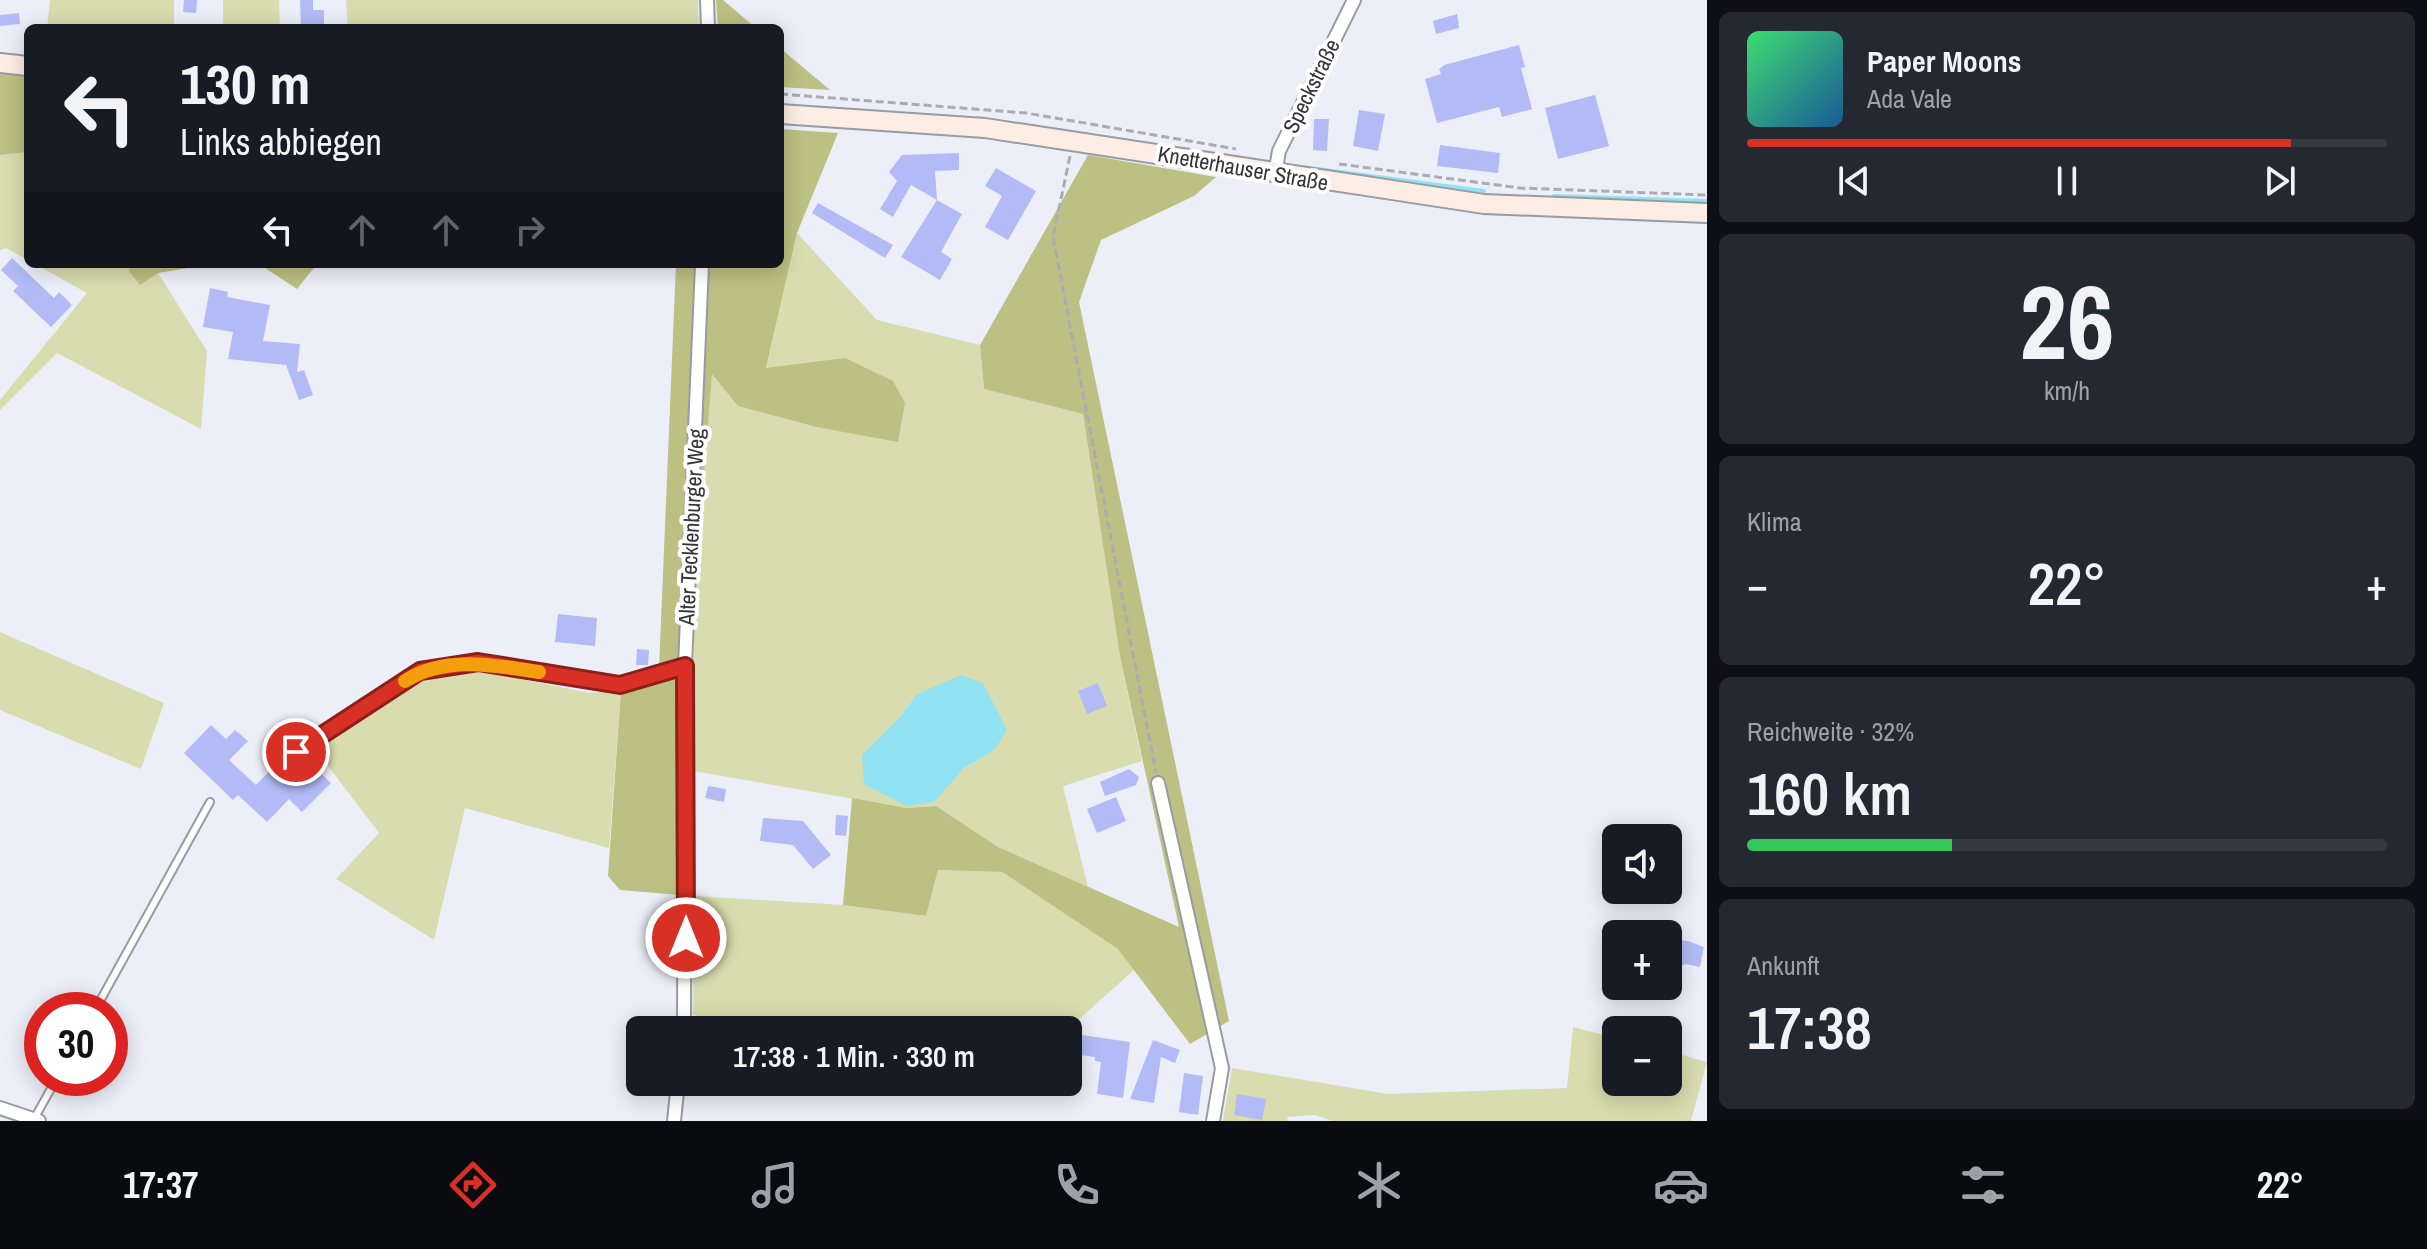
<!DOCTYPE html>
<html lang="de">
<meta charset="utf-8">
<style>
body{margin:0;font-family:"Archivo Narrow",sans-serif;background:#242831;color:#f1f3f6;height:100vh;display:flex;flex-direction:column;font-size:30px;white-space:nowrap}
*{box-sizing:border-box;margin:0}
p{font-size:26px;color:#9ea1a6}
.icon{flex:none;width:44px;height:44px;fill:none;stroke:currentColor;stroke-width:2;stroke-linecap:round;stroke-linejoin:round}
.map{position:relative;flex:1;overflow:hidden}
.panel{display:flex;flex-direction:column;gap:12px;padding:12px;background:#0d0f14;width:720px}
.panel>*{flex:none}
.top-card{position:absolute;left:24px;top:24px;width:760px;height:244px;border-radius:12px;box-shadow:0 4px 20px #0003;background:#171b24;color:#f1f3f6;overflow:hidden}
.fabs{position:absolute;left:1602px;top:824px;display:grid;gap:16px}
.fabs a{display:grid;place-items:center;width:80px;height:80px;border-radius:12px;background:#171b24;box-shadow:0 4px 20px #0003;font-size:40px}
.speed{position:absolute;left:24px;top:992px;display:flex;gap:16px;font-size:40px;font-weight:700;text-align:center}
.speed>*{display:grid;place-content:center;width:104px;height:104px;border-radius:50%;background:#171b24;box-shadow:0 4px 20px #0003;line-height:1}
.speed .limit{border:12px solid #d22;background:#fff;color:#111}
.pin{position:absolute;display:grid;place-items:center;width:68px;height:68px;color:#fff;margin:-34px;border:4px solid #fff;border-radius:50%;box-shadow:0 2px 8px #0007}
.me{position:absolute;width:88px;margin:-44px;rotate:0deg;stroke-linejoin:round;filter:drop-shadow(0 0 6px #0008)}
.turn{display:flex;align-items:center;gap:28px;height:168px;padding:0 24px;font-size:36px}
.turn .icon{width:104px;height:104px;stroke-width:2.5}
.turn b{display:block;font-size:56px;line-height:68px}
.lanes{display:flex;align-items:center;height:76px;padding:0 24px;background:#0003;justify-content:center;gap:40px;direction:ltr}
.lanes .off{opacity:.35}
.big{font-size:60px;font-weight:600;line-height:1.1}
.panel .tile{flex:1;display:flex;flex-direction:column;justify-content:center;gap:12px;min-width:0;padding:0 28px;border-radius:12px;background:#242831}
.panel .dial{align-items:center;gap:0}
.dial b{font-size:104px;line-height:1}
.song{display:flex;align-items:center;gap:24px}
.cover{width:96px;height:96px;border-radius:12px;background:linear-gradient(135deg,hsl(140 70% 55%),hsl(210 70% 35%))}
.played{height:8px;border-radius:4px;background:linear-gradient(90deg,#d93025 85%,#363941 85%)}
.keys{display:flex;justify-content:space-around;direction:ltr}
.heat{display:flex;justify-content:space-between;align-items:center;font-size:44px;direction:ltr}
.charge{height:12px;border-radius:6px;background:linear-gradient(90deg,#34c759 32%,#363941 0)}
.trip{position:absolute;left:626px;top:1016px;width:456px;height:80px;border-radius:12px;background:#171b24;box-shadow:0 4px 20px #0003;font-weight:600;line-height:80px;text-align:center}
.dock{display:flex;height:128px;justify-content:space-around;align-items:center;background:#090b0e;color:#9ea1a6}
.dock .icon{width:56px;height:56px}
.dock .current{color:#d93025}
.dock b{font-size:36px;color:#f1f3f6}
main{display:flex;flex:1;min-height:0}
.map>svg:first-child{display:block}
</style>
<main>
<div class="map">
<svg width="1707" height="1121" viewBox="0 0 1707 1121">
<rect width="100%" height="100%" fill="#edeff8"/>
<!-- green -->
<g fill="#d9dcae" fill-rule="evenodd">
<path d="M50,0H174V28H47Z"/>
<path d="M223,0H279L280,28H223Z"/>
<path d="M346,0H698L699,28H348Z"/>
<path d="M28,152V260L6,248L0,250V155Z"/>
<path d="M797,233L877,320L980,345L984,389L1083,414L1120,656L1142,761L1063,786L1088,887L998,847L936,806L906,808L693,771L694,606L712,372L738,406L816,427L898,441L905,403L845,359L766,369ZM916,695L994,750L963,769L862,756L901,716Z"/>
<path d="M35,264H136L128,270L158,273L207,351L201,429L57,353L0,410V400L87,293Z"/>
<path d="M0,632L164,703L141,769L0,710Z"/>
<path d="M464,668L590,693L621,690L609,848L465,808L434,940L336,879L379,833L313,746L427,675Z"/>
<path d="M938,870L1002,872L1119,949L1134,970L1067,1030H805L693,1015L694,896L843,905L926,916Z"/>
<path d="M1573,1027L1616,1038V1082H1668V1051L1707,1062L1691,1121H1332L1315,1115L1287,1117L1288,1121H1223L1232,1068L1388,1094L1567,1088Z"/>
</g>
<!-- forest -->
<g fill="#bcc082">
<path d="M716,0H723L756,28H718Z"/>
<path d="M780,48L830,90L780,87Z"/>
<path d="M0,71L28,74V152L0,155Z"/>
<path d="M780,129L838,133L797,233L766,368L845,358L893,381L905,403L898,442L816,427L738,406L712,374L694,606L679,683L680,895L620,890L608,876L621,690L659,669L676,264H780Z"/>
<path d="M1088,155L1216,177L1194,196L1101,240L1079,302L1229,1021L1190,1044L1118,949L1002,872L938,870L926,916L843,905L852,798L906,808L936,806L998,847L1179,927L1120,656L1083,414L984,389L980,345Z"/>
<path d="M136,264H212L158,273L140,285L128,270Z"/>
<path d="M259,264H317L297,289Z"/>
</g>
<!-- water -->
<path fill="#91e2f3" d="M961,675L983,683L1007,730L994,750L963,769L934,802L906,806L864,784L862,755L901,716L916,695Z"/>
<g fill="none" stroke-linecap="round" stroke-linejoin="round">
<!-- stream -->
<g stroke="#91e2f3" stroke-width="4">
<path d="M1302,167L1484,191"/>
<path d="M1554,196L1707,201"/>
</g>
</g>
<!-- building -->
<g fill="#b2bbf5">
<path d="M184,0H197L196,13L183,12Z"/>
<path d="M300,0H313V10H324V28H301Z"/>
<path d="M19,13L20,24L0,26V15Z"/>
<path d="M1457,14L1459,28L1436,34L1433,21Z"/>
<path d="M1519,45L1525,67L1521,68L1532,109L1502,117L1499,107L1437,123L1425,79L1441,74L1439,69L1444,65Z"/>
<path d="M1595,95L1609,146L1558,159L1545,108Z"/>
<path d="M1359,110L1385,114L1378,151L1353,146Z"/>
<path d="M1314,119H1329L1327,151L1313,150Z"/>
<path d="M1440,145L1500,153L1498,173L1437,166Z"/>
<path d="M959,153V170L935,171L937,200L911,185L893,217L880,209L897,181L889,172L902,155Z"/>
<path d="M996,168L1036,191L1008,240L985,227L1002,196L985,186Z"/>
<path d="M937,200L962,214L941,252L952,259L940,280L901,257Z"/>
<path d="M818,203L893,245L885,258L812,213Z"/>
<path d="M12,258L54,298L59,292L72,305L51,327L13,291L18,286L1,270Z"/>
<path d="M210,288L228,292L227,297L270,305L263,341L300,344L297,372L304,370L313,395L299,400L286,365L228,359L233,332L203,327Z"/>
<path d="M558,614L597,618L595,646L555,642Z"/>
<path d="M637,649L649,650L648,665H636Z"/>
<path d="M1098,683L1107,706L1087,714L1078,691Z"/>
<path d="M211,725L226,739L235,730L248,741L229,760L256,785L283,757L305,778L315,768L331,783L302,812L289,799L267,822L238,795L233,800L184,753Z"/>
<path d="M1129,769L1139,777L1136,785L1105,796L1100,782Z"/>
<path d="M708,786L726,789L724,802L705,798Z"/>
<path d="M1116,797L1126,821L1097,833L1087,809Z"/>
<path d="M836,815L848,816L846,836L835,835Z"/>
<path d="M763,818L803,821L831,855L813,869L793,845L760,841Z"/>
<path d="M1668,939L1688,941L1704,947L1700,967L1686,964L1671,969Z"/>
<path d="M1075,1034L1130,1042L1123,1098L1097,1094L1101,1062L1095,1061V1057L1072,1054Z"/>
<path d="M1153,1040L1180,1050L1175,1063L1161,1057L1154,1103L1130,1099Z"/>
<path d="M1184,1073L1203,1076L1198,1115L1179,1112Z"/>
<path d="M1237,1094L1266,1099L1262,1120L1234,1115Z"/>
</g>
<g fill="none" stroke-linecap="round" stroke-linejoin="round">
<defs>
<g id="lane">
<path d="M296,752L420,671L478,662L620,685L685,666"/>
<path d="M95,1010L210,802"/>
<path d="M34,1119L57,1078"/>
</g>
<g id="street">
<path d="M707,0L708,28"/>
<path d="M1275,174L1279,151L1354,0"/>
<path d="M1158,783L1222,1068L1213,1121"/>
<path d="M684,1030L685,666L702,264"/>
<path d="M0,1108L39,1121"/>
<path d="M674,1121L678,1082"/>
</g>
<g id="secondary">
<path d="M0,63L28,66"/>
<path d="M780,114L985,128L1484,204L1707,213"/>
</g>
</defs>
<!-- lane casing -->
<use href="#lane" stroke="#999ba3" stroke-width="10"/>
<!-- street casing -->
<use href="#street" stroke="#999ba3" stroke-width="16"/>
<!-- secondary casing -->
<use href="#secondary" stroke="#999ba3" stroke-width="22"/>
<!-- path -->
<g stroke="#aaabb3" stroke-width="3" stroke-dasharray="8 4" stroke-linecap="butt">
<path d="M780,94L1026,113L1236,149"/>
<path d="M1070,156L1053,237L1156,773"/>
<path d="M1339,164L1520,188L1707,195"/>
</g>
<!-- lane -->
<use href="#lane" stroke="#fff" stroke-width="6"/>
<!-- street -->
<use href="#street" stroke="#fff" stroke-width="12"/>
<!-- secondary -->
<use href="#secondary" stroke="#fcede5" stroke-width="18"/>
</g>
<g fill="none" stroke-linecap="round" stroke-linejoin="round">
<defs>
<path id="route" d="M296,752L420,671L478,662L620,685L685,666L686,938"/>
</defs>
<!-- route casing -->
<use href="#route" stroke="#8d1f18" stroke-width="20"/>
<!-- route -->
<use href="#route" stroke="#d93025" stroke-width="14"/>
<!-- slow -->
<path stroke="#f59e0b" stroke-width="14" d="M405,681C445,655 495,665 539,672"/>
</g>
<g text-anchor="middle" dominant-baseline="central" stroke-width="8" stroke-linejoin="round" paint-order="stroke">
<!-- street labels -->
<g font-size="22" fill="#353539" stroke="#fff">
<text transform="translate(1311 86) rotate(-64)">Speckstraße</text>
<text transform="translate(1243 168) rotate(10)">Knetterhauser Straße</text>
<text transform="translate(691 527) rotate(-87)">Alter Tecklenburger Weg</text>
</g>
</g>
</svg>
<div class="fabs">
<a><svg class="icon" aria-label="sound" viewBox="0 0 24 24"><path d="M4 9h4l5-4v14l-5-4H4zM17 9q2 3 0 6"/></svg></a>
<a>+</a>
<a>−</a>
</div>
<div class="speed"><div class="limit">30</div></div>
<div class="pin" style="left:296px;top:752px;background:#d93025"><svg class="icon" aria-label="arrive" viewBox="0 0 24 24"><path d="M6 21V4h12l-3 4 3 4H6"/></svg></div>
<svg class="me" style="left:686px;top:938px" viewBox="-20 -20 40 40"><circle r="17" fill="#d93025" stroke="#fff" stroke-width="3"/><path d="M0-11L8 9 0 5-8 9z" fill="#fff"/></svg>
<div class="trip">17:38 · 1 Min. · 330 m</div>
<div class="top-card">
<div class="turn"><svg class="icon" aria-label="left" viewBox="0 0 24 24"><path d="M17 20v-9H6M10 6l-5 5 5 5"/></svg><div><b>130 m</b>Links abbiegen</div></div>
<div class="lanes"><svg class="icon" aria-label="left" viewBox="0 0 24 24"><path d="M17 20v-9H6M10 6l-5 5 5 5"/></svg><svg class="icon off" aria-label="ahead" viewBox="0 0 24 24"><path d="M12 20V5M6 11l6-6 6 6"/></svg><svg class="icon off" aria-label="ahead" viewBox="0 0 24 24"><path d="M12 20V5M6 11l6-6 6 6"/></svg><svg class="icon off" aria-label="right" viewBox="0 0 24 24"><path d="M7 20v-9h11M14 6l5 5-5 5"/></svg></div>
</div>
</div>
<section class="panel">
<div class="tile">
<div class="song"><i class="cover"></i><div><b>Paper Moons</b><p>Ada Vale</p></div></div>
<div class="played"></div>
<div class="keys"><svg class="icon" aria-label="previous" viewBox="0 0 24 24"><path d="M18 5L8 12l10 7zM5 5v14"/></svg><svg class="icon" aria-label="pause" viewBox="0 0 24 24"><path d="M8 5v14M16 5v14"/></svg><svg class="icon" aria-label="next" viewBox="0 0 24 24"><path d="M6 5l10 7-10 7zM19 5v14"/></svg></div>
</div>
<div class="tile dial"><b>26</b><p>km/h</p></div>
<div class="tile"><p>Klima</p>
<div class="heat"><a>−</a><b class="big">22°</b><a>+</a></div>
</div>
<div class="tile"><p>Reichweite · 32%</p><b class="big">160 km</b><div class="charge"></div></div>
<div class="tile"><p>Ankunft</p><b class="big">17:38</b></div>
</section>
</main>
<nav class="dock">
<b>17:37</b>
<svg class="icon current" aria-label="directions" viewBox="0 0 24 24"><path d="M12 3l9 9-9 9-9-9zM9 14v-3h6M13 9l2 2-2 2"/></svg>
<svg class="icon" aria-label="music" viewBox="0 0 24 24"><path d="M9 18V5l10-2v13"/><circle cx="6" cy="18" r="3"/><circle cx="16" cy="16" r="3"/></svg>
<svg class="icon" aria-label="phone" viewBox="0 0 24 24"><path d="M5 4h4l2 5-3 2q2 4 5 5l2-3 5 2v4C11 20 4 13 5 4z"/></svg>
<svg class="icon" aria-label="climate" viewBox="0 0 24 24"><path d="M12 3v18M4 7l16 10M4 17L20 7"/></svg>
<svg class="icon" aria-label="car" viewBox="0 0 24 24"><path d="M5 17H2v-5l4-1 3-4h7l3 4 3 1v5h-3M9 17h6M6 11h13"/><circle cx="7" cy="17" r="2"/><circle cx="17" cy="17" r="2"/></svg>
<svg class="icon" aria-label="filters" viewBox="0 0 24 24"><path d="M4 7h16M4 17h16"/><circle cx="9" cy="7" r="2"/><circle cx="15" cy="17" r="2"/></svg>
<b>22°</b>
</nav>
